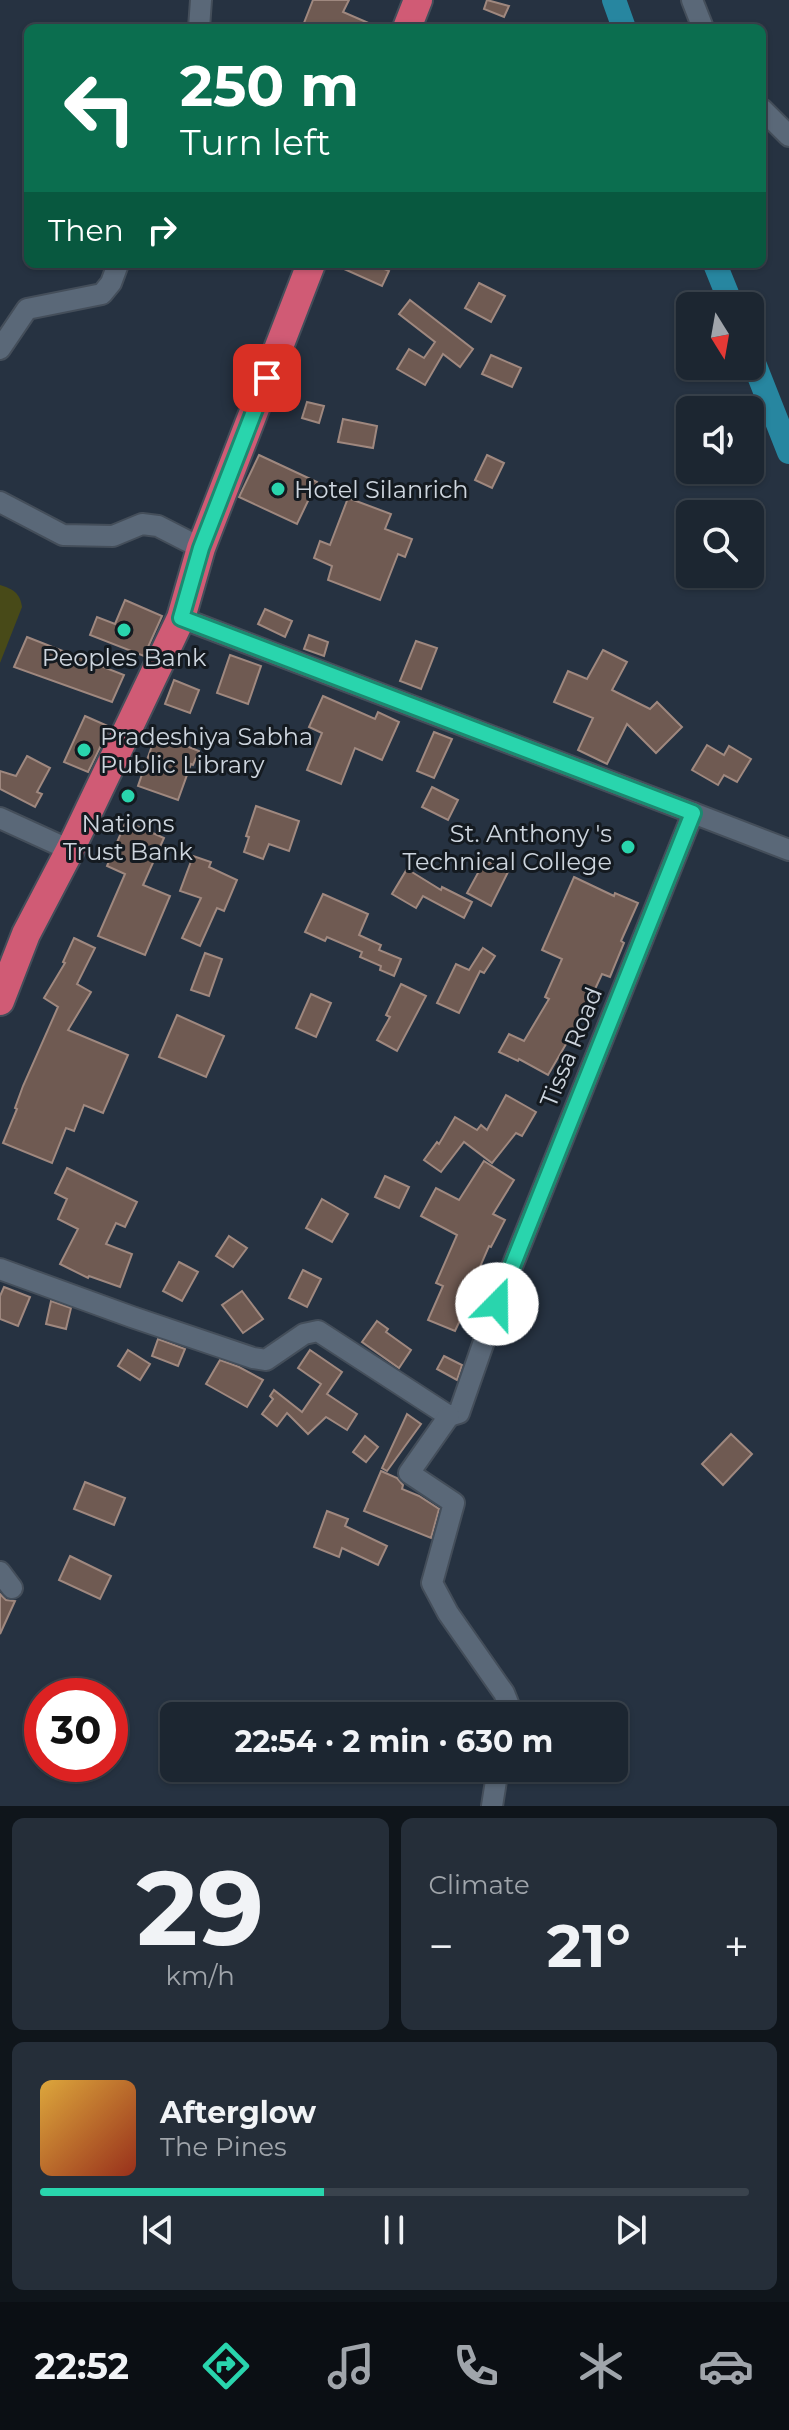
<!DOCTYPE html>
<meta charset="utf-8">
<style>
body{margin:0;font-family:Montserrat,sans-serif;background:#252e39;color:#f1f3f6;height:100vh;display:flex;flex-direction:column;font-size:30px;white-space:nowrap}
*{box-sizing:border-box;margin:0}
p{font-size:26px;color:#a0a5ab}
.icon{flex:none;width:44px;height:44px;fill:none;stroke:currentColor;stroke-width:2;stroke-linecap:round;stroke-linejoin:round}
.map{position:relative;height:1806px;overflow:hidden}
.side{display:flex;flex-direction:column;gap:12px;padding:12px;background:#0f151b;flex:1}
.side>*{flex:none}
.top-card{position:absolute;left:24px;top:24px;width:742px;height:244px;border-radius:12px;box-shadow:0 2px 6px #0004,0 0 0 2px #3a434d;background:#0b6e4f;color:#fff;overflow:hidden}
.needle{width:52px;rotate:169deg}
.buttons{position:absolute;left:676px;top:292px;display:grid;gap:16px}
.buttons a{display:grid;place-items:center;width:88px;height:88px;border-radius:12px;background:#1c2631;box-shadow:0 2px 6px #0004,0 0 0 2px #3a434d;font-size:40px}
.speed{position:absolute;left:24px;top:1678px;display:flex;gap:16px;font-size:40px;font-weight:700;text-align:center}
.speed>*{display:grid;place-content:center;width:104px;height:104px;border-radius:50%;background:#1c2631;box-shadow:0 2px 6px #0004,0 0 0 2px #3a434d;line-height:1}
.speed .limit{border:12px solid #d22;background:#fff;color:#111}
.pin{position:absolute;display:grid;place-items:center;width:68px;height:68px;color:#fff;margin:-34px;border-radius:16px;box-shadow:0 4px 12px #0006}
.me{position:absolute;width:88px;margin:-44px;rotate:22deg;stroke-linejoin:round;filter:drop-shadow(0 0 6px #0008)}
.turn{display:flex;align-items:center;gap:28px;height:168px;padding:0 24px;font-size:36px}
.turn .icon{width:104px;height:104px;stroke-width:2.5}
.turn b{display:block;font-size:56px;line-height:68px}
.then{display:flex;align-items:center;height:76px;padding:0 24px;background:#0003;gap:16px;font-size:30px}
.big{font-size:60px;font-weight:700;line-height:1.1}
.side .tile{flex:1;display:flex;flex-direction:column;justify-content:center;gap:12px;min-width:0;padding:0 28px;border-radius:12px;background:#252e39}
.side .dial{align-items:center;gap:0}
.dial b{font-size:104px;line-height:1}
.song{display:flex;align-items:center;gap:24px}
.cover{width:96px;height:96px;border-radius:12px;background:linear-gradient(135deg,hsl(40 70% 55%),hsl(10 70% 35%))}
.played{height:8px;border-radius:4px;background:linear-gradient(90deg,#29d5ad 40%,#3a434d 40%)}
.keys{display:flex;justify-content:space-around;direction:ltr}
.heat{display:flex;justify-content:space-between;align-items:center;font-size:44px;direction:ltr}
.side .tiles{flex:1;display:grid;gap:12px;grid-template-columns:1fr 1fr}
.tile:last-child{grid-column:span 2}
.trip{position:absolute;left:160px;top:1702px;width:468px;height:80px;border-radius:12px;background:#1c2631;box-shadow:0 2px 6px #0004,0 0 0 2px #3a434d;font-weight:700;line-height:80px;text-align:center}
.tab-bar{display:flex;height:128px;justify-content:space-around;align-items:center;background:#0b0f14;color:#a0a5ab}
.tab-bar .icon{width:56px;height:56px}
.tab-bar .selected{color:#29d5ad}
.tab-bar b{font-size:36px;color:#f1f3f6}
.map>svg:first-child{display:block}
</style>
<div class="map">
<svg width="789" height="1806" viewBox="0 0 789 1806">
<rect width="100%" height="100%" fill="#263241"/>
<!-- green -->
<path fill="#484a18" d="M0,585C13,589 20,593 22,607L0,663Z"/>
<g fill="none" stroke-linecap="round" stroke-linejoin="round">
<!-- river -->
<g stroke="#2786a0" stroke-width="24">
<path d="M614,0L624,28"/>
<path d="M715,264L732,306"/>
<path d="M750,353L789,452"/>
</g>
</g>
<!-- building -->
<g fill="#6f5a52" stroke="#9f887f" stroke-width="2">
<path d="M313,0H349L343,12L380,28H302Z"/>
<path d="M487,0L509,6L504,17L484,9Z"/>
<path d="M333,264H373L389,271L382,286Z"/>
<path d="M479,283L505,296L491,322L465,308Z"/>
<path d="M410,300L473,349L460,367L443,354L425,385L397,369L409,349L424,358L435,342L399,314Z"/>
<path d="M491,355L521,368L512,387L482,374Z"/>
<path d="M307,402L324,406L319,423L302,418Z"/>
<path d="M343,419L377,426L373,448L338,442Z"/>
<path d="M259,455L317,482L297,524L239,497Z"/>
<path d="M487,455L504,463L492,488L475,480Z"/>
<path d="M348,498L391,514L385,529L412,539L405,557L398,554L380,600L328,580L332,566L314,558L320,541L330,545Z"/>
<path d="M125,600L162,616L144,656L90,635L97,617L115,624Z"/>
<path d="M265,609L292,621L285,637L258,624Z"/>
<path d="M309,635L328,642L324,656L304,649Z"/>
<path d="M27,637L124,675L112,702L14,667Z"/>
<path d="M416,641L437,648L421,689L400,681Z"/>
<path d="M603,650L627,662L612,690L650,709L657,702L682,727L656,753L627,724L607,764L578,750L593,718L554,702L568,671L587,679Z"/>
<path d="M230,655L261,666L248,704L217,693Z"/>
<path d="M174,680L199,690L190,713L165,704Z"/>
<path d="M323,696L375,719L378,712L399,722L382,760L355,748L341,784L307,770L322,733L309,727Z"/>
<path d="M85,716L110,727L88,772L64,762Z"/>
<path d="M434,732L452,739L434,778L417,771Z"/>
<path d="M156,734L199,751L193,765L191,764L178,800L138,786Z"/>
<path d="M707,745L724,755L729,746L751,759L737,782L724,775L718,785L692,770Z"/>
<path d="M27,756L50,768L37,792L42,794L35,807L0,789V771L16,776Z"/>
<path d="M432,787L458,800L448,820L422,807Z"/>
<path d="M256,806L299,821L289,851L269,844L263,859L244,852L249,837L246,836Z"/>
<path d="M126,821L164,838L143,885L170,896L145,955L98,936L125,874L107,866Z"/>
<path d="M193,856L211,862L209,867L237,880L224,911L217,908L200,946L182,938L201,898L180,891Z"/>
<path d="M485,860L508,872L491,906L467,893Z"/>
<path d="M407,869L441,890L442,887L472,902L464,918L423,896L416,908L392,894Z"/>
<path d="M574,877L614,896L615,893L638,903L621,941L624,943L610,977L602,974L583,1015L548,1075L519,1059L518,1061L499,1052L509,1034L524,1041L549,999L545,997L562,959L542,950Z"/>
<path d="M323,894L368,914L359,935L381,945L379,950L401,959L394,976L380,970L381,966L360,957L362,952L327,937L325,941L305,932Z"/>
<path d="M74,938L95,948L77,984L91,992L68,1030L128,1055L103,1113L84,1105L74,1131L66,1128L52,1163L3,1143L17,1109L15,1108L23,1086L58,1007L44,998L65,963L63,962Z"/>
<path d="M483,948L495,956L484,973L480,971L459,1013L437,1003L456,964L469,970Z"/>
<path d="M205,953L222,959L209,996L191,990Z"/>
<path d="M401,984L426,996L397,1051L377,1040L390,1017L386,1015Z"/>
<path d="M311,994L331,1003L316,1037L296,1028Z"/>
<path d="M177,1015L224,1036L206,1077L159,1057Z"/>
<path d="M506,1095L536,1112L522,1136L516,1133L492,1163L464,1142L441,1172L424,1160L437,1142L439,1144L455,1117L477,1130L481,1125L487,1130Z"/>
<path d="M484,1161L514,1180L493,1214L505,1220L491,1247L489,1246L460,1313L463,1314L455,1331L428,1320L443,1286L436,1283L457,1235L421,1216L436,1188L459,1200Z"/>
<path d="M67,1168L137,1202L125,1227L116,1223L106,1244L132,1254L120,1287L89,1276L88,1278L60,1264L78,1229L58,1219L67,1199L55,1193Z"/>
<path d="M385,1176L409,1187L399,1208L375,1197Z"/>
<path d="M322,1199L348,1214L332,1242L306,1228Z"/>
<path d="M229,1236L247,1248L233,1267L216,1256Z"/>
<path d="M179,1262L198,1272L182,1301L163,1291Z"/>
<path d="M303,1270L321,1279L307,1307L289,1298Z"/>
<path d="M4,1287L30,1297L18,1326L0,1319V1296Z"/>
<path d="M242,1291L263,1319L243,1333L222,1305Z"/>
<path d="M51,1301L71,1308L66,1329L46,1324Z"/>
<path d="M377,1321L388,1329L386,1332L411,1350L399,1368L362,1342Z"/>
<path d="M158,1339L185,1349L178,1366L152,1356Z"/>
<path d="M128,1350L150,1364L140,1380L118,1366Z"/>
<path d="M310,1350L342,1372L327,1394L357,1414L347,1430L326,1417L308,1434L287,1413L277,1426L262,1414L273,1399L270,1396L274,1390L302,1412L321,1384L298,1368Z"/>
<path d="M444,1356L462,1365L457,1380L437,1369Z"/>
<path d="M220,1360L239,1367L263,1380L247,1407L206,1384Z"/>
<path d="M407,1414L421,1424L387,1471L382,1468Z"/>
<path d="M731,1434L752,1454L723,1485L702,1464Z"/>
<path d="M365,1436L378,1447L366,1462L353,1452Z"/>
<path d="M381,1471L397,1478L403,1485L402,1489L419,1496L439,1509L431,1538L364,1511Z"/>
<path d="M85,1482L125,1498L114,1525L74,1509Z"/>
<path d="M327,1511L348,1519L345,1526L387,1546L378,1565L342,1548L339,1557L314,1547Z"/>
<path d="M70,1556L111,1576L100,1599L59,1580Z"/>
<path d="M0,1594L6,1600L15,1601L0,1634Z"/>
</g>
<g fill="none" stroke-linecap="round" stroke-linejoin="round">
<defs>
<g id="minor">
<path d="M692,0L703,28"/>
<path d="M199,28L201,0"/>
<path d="M762,109L789,136"/>
<path d="M0,349L27,309L102,294L111,283L118,264"/>
<path d="M0,502L63,535L113,536L142,524L158,526L201,548"/>
<path d="M181,618L693,813"/>
<path d="M0,818L70,850"/>
<path d="M0,1269L132,1317L253,1358L266,1360L304,1334L318,1331L449,1416L459,1413L497,1304L693,813L789,850"/>
<path d="M449,1416L409,1473L454,1503L432,1583L448,1613L504,1693L510,1708L508,1716"/>
<path d="M0,1572L12,1588"/>
<path d="M492,1806L498,1768"/>
</g>
<g id="highway">
<path d="M407,28L418,0"/>
<path d="M0,1001L26,934L70,850L181,618L201,548L311,264"/>
</g>
</defs>
<!-- minor casing -->
<use href="#minor" stroke="#444e5a" stroke-width="24"/>
<!-- highway casing -->
<use href="#highway" stroke="#444e5a" stroke-width="32"/>
<!-- minor -->
<use href="#minor" stroke="#5a6878" stroke-width="20"/>
<!-- highway -->
<use href="#highway" stroke="#d05b75" stroke-width="28"/>
</g>
<g fill="none" stroke-linecap="round" stroke-linejoin="round">
<defs>
<path id="route" d="M267,378L201,548L181,618L693,813L497,1304"/>
</defs>
<!-- route casing -->
<use href="#route" stroke="#1b8a70" stroke-width="20"/>
<!-- route -->
<use href="#route" stroke="#29d5ad" stroke-width="14"/>
</g>
<!-- markers -->
<g fill="#29d5ad" stroke="#141a20" stroke-width="3">
<circle cx="278" cy="489" r="8"/>
<circle cx="124" cy="630" r="8"/>
<circle cx="84" cy="750" r="8"/>
<circle cx="128" cy="796" r="8"/>
<circle cx="628" cy="847" r="8"/>
</g>
<g text-anchor="middle" dominant-baseline="central" stroke-width="6" stroke-linejoin="round" paint-order="stroke">
<!-- poi labels -->
<g font-size="24" fill="#cdd5de" stroke="#141a20" text-anchor="start">
<text x="294" y="489">Hotel Silanrich</text>
<text x="124" y="657" text-anchor="middle">Peoples Bank</text>
<text x="100" y="736">Pradeshiya Sabha<tspan x="100" dy="28">Public Library</tspan></text>
<text x="128" y="823" text-anchor="middle">Nations<tspan x="128" dy="28">Trust Bank</tspan></text>
<text x="612" y="833" text-anchor="end">St. Anthony 's<tspan x="612" dy="28">Technical College</tspan></text>
</g>
<!-- street labels -->
<g font-size="24" fill="#cdd5de" stroke="#141a20">
<text transform="translate(571 1047) rotate(-68)">Tissa Road</text>
</g>
</g>
</svg>
<div class="buttons">
<a><svg class="needle" viewBox="-14 -14 28 28"><path d="M0-13l5 13h-10z" fill="#e53935"/><path d="M0 13l5-13h-10z" fill="#a0a5ab"/></svg></a>
<a><svg class="icon" aria-label="sound" viewBox="0 0 24 24"><path d="M4 9h4l5-4v14l-5-4H4zM17 9q2 3 0 6"/></svg></a>
<a><svg class="icon" aria-label="search" viewBox="0 0 24 24"><circle cx="10" cy="10" r="6"/><path d="M15 15l6 6"/></svg></a>
</div>
<div class="speed"><div class="limit">30</div></div>
<div class="pin" style="left:267px;top:378px;background:#d93025"><svg class="icon" aria-label="arrive" viewBox="0 0 24 24"><path d="M6 21V4h12l-3 4 3 4H6"/></svg></div>
<svg class="me" style="left:497px;top:1304px" viewBox="-20 -20 40 40"><circle r="19" fill="#fff"/><path d="M0-13L10 11 0 6-10 11z" fill="#29d5ad"/></svg>
<div class="trip">22:54 · 2 min · 630 m</div>
<div class="top-card">
<div class="turn"><svg class="icon" aria-label="left" viewBox="0 0 24 24"><path d="M17 20v-9H6M10 6l-5 5 5 5"/></svg><div><b>250 m</b>Turn left</div></div>
<div class="then">Then<svg class="icon" aria-label="right" viewBox="0 0 24 24"><path d="M7 20v-9h11M14 6l5 5-5 5"/></svg></div>
</div>
</div>
<section class="side">
<div class="tiles">
<div class="tile dial"><b>29</b><p>km/h</p></div>
<div class="tile"><p>Climate</p>
<div class="heat"><a>−</a><b class="big">21°</b><a>+</a></div>
</div>
<div class="tile">
<div class="song"><i class="cover"></i><div><b>Afterglow</b><p>The Pines</p></div></div>
<div class="played"></div>
<div class="keys"><svg class="icon" aria-label="previous" viewBox="0 0 24 24"><path d="M18 5L8 12l10 7zM5 5v14"/></svg><svg class="icon" aria-label="pause" viewBox="0 0 24 24"><path d="M8 5v14M16 5v14"/></svg><svg class="icon" aria-label="next" viewBox="0 0 24 24"><path d="M6 5l10 7-10 7zM19 5v14"/></svg></div>
</div>
</div>
</section>
<nav class="tab-bar">
<b>22:52</b>
<svg class="icon selected" aria-label="directions" viewBox="0 0 24 24"><path d="M12 3l9 9-9 9-9-9zM9 14v-3h6M13 9l2 2-2 2"/></svg>
<svg class="icon" aria-label="music" viewBox="0 0 24 24"><path d="M9 18V5l10-2v13"/><circle cx="6" cy="18" r="3"/><circle cx="16" cy="16" r="3"/></svg>
<svg class="icon" aria-label="phone" viewBox="0 0 24 24"><path d="M5 4h4l2 5-3 2q2 4 5 5l2-3 5 2v4C11 20 4 13 5 4z"/></svg>
<svg class="icon" aria-label="climate" viewBox="0 0 24 24"><path d="M12 3v18M4 7l16 10M4 17L20 7"/></svg>
<svg class="icon" aria-label="car" viewBox="0 0 24 24"><path d="M5 17H2v-5l4-1 3-4h7l3 4 3 1v5h-3M9 17h6M6 11h13"/><circle cx="7" cy="17" r="2"/><circle cx="17" cy="17" r="2"/></svg>
</nav>
